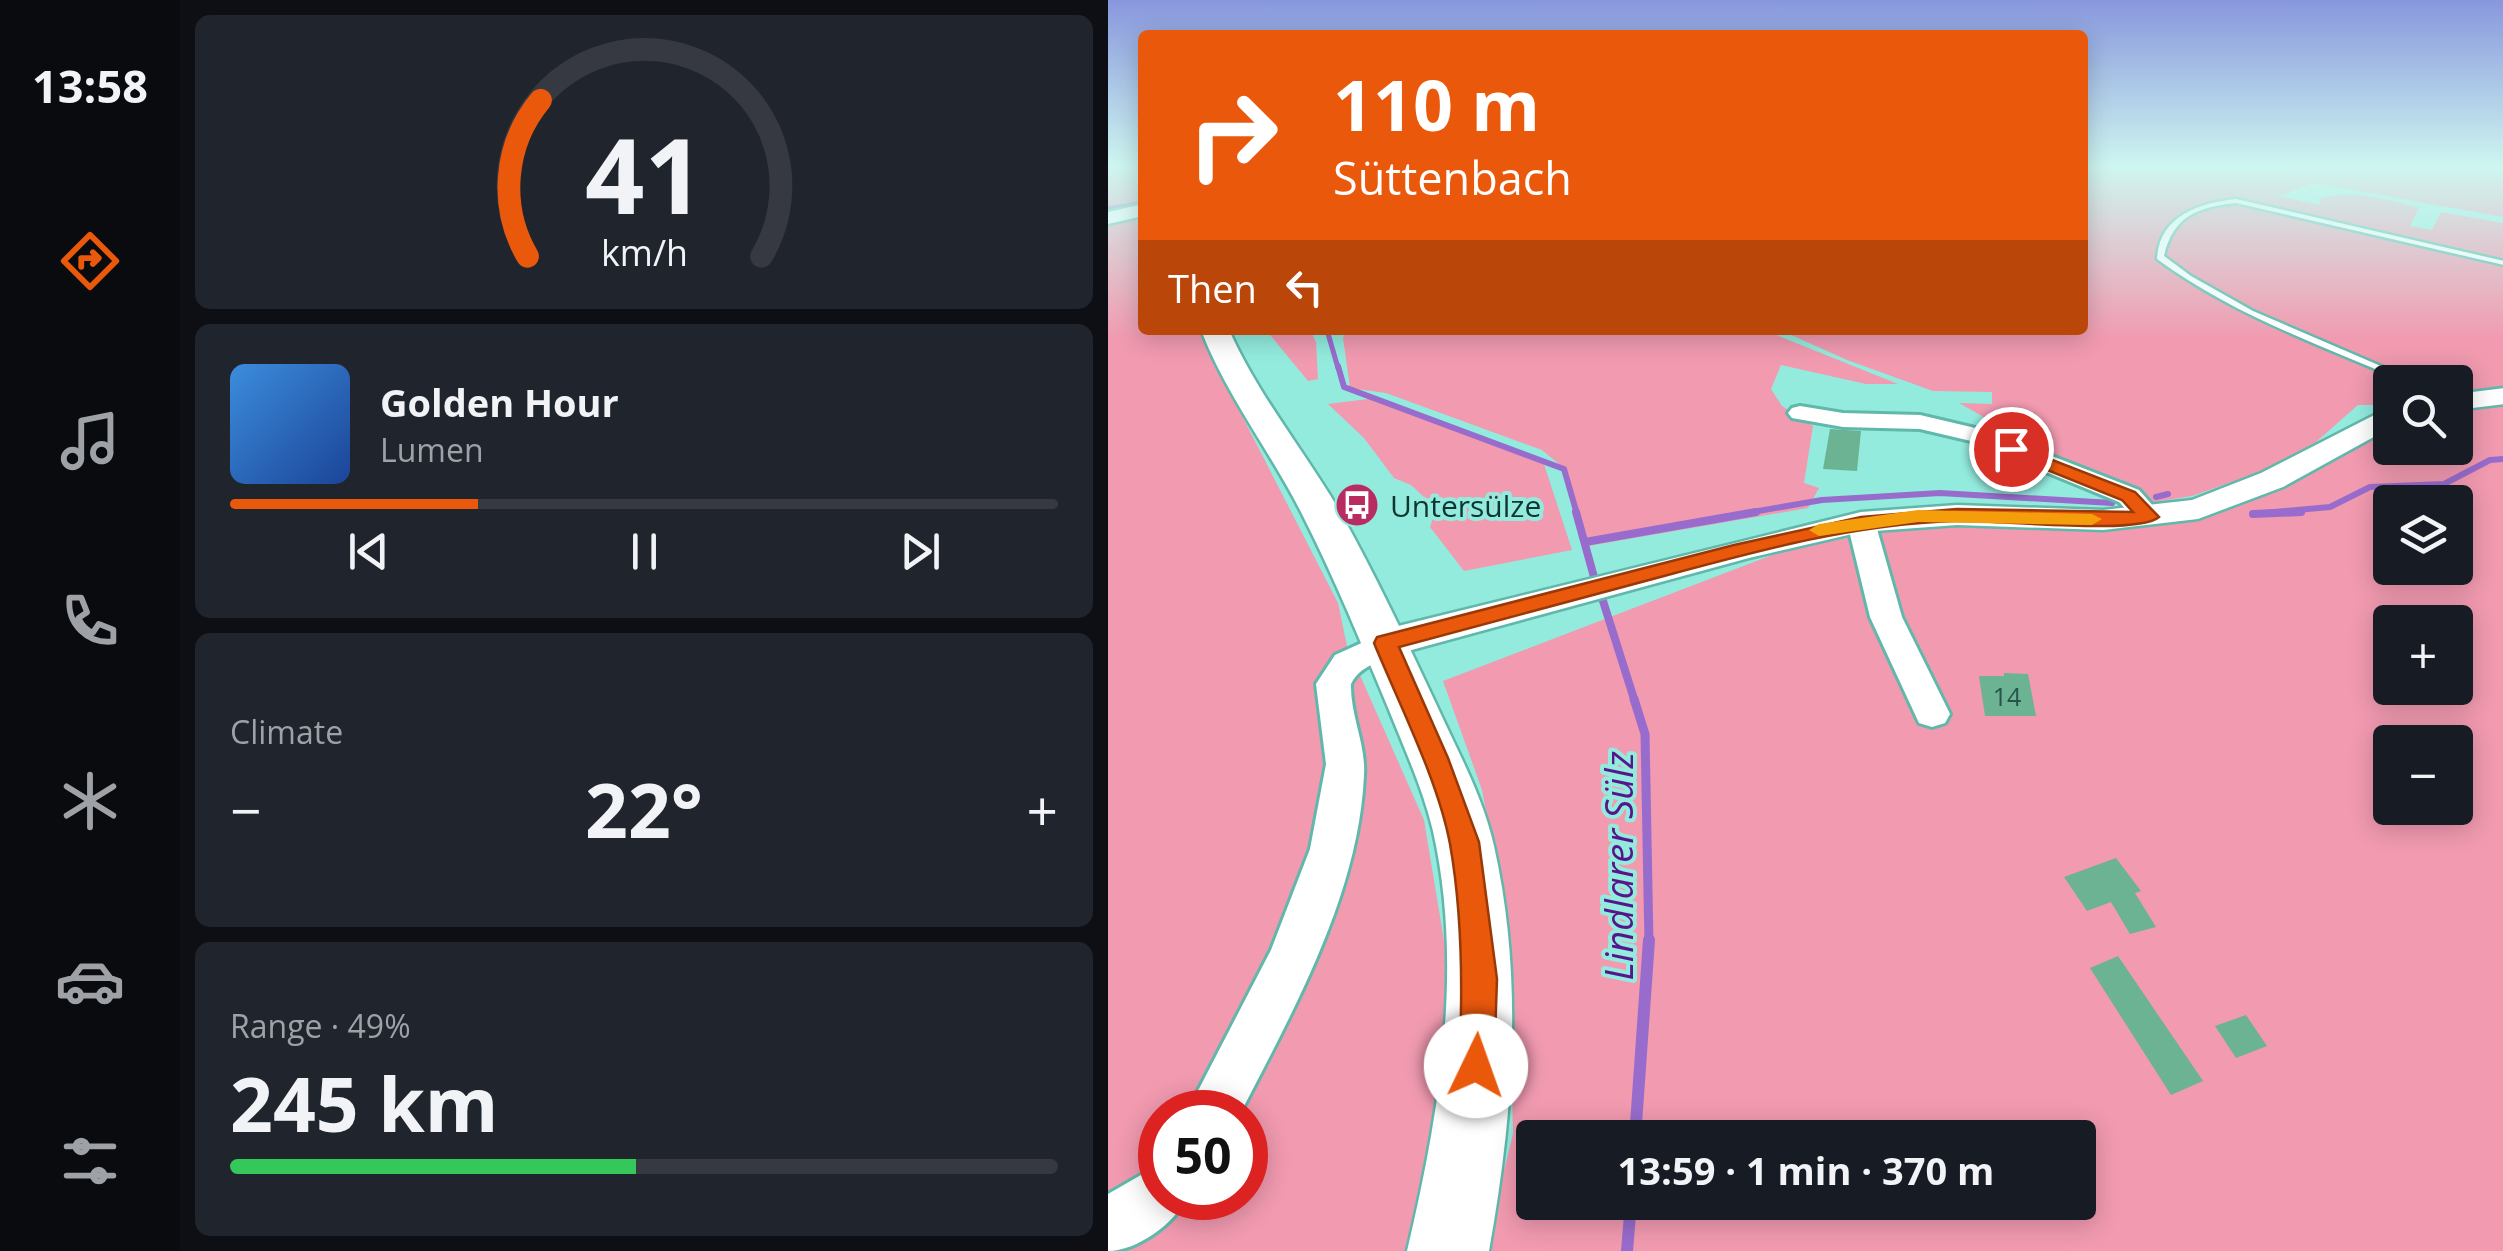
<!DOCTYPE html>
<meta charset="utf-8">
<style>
body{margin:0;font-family:"Open Sans",sans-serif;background:#20242c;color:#f1f3f6;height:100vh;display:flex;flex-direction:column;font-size:38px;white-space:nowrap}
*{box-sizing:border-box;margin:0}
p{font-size:32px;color:#9ea1a6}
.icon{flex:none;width:55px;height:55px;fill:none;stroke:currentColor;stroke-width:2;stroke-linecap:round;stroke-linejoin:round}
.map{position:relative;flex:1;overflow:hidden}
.panel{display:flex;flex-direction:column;gap:15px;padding:15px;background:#0d0f14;width:928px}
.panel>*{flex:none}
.top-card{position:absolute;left:30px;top:30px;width:950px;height:305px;border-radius:10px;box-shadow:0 5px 25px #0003;background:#ea580c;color:#fff;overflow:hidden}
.fabs{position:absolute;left:1265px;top:365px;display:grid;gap:20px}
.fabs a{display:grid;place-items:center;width:100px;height:100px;border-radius:10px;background:#171b24;box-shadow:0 5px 25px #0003;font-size:50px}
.speed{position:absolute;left:30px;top:1090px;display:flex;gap:20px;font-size:50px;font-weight:700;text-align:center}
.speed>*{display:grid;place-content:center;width:130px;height:130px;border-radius:50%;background:#171b24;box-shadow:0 5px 25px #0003;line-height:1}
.speed .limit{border:15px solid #d22;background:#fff;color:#111}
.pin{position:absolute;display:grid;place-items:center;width:85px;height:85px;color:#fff;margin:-42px;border:5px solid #fff;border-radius:50%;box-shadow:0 2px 10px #0007}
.me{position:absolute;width:110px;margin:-55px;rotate:3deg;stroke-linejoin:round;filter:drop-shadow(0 0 8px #0008)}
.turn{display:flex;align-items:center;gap:35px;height:210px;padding:0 30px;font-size:45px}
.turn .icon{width:130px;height:130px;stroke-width:2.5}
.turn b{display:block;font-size:70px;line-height:85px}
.then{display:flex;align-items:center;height:95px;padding:0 30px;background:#0003;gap:20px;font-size:38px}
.big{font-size:75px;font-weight:700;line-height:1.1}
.panel .tile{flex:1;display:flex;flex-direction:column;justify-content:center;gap:15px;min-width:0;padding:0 35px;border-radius:15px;background:#20242c}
.panel .dial{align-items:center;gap:0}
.dial svg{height:260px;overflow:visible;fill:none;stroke:#363941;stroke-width:7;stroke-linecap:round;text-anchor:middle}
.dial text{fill:#f1f3f6;stroke:none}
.song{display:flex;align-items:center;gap:30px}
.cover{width:120px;height:120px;border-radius:15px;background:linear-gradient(135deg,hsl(210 70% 55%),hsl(220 70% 35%))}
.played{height:10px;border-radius:5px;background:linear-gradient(90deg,#ea580c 30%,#363941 30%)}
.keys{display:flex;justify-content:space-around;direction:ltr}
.heat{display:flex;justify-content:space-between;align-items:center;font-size:55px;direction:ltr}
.charge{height:15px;border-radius:8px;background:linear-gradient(90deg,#34c759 49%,#363941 0)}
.trip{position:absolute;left:408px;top:1120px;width:580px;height:100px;border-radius:10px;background:#171b24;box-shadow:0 5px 25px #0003;font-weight:700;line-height:100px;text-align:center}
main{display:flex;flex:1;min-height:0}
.tab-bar{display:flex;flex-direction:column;width:180px;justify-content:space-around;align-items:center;background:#090b0e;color:#9ea1a6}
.tab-bar .icon{width:70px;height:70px}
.tab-bar .active{color:#ea580c}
.tab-bar b{font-size:45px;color:#f1f3f6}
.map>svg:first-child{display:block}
</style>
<main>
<nav class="tab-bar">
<b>13:58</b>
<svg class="icon active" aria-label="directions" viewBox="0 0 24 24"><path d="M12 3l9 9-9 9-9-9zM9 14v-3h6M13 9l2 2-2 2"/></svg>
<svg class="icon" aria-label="music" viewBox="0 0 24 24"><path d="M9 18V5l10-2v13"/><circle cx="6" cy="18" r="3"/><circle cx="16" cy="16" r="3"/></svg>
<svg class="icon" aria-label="phone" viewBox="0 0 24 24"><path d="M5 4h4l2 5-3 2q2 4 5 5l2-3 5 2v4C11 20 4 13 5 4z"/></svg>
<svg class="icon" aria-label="climate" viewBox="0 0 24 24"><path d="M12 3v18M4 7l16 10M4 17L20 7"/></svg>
<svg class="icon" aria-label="car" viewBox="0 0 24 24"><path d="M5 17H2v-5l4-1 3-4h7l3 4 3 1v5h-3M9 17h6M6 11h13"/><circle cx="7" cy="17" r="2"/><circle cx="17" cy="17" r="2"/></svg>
<svg class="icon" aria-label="filters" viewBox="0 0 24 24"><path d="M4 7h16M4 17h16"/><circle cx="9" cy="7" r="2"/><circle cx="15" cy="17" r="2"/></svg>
</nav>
<section class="panel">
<div class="tile dial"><svg viewBox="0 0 100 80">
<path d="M14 69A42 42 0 1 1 86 69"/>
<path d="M14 69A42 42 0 0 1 18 21" stroke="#ea580c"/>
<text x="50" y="56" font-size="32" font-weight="700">41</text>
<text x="50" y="72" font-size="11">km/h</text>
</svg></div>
<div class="tile">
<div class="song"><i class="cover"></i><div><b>Golden Hour</b><p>Lumen</p></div></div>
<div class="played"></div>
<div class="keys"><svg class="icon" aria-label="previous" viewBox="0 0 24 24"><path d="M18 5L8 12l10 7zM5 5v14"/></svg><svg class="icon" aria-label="pause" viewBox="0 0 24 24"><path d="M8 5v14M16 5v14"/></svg><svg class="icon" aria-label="next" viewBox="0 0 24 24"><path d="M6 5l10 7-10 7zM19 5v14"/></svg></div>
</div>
<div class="tile"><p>Climate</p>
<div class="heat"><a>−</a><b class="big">22°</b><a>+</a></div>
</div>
<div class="tile"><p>Range · 49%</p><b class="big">245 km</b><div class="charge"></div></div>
</section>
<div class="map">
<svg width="1396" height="1251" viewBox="0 0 1396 1251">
<rect width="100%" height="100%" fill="#93ebde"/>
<!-- green -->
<g fill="#f19ab0" fill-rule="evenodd">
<path d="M0,165H35V177L27,180L35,182V206L0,214Z"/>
<path d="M975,165H1387L1395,170V217L1206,183L1171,196L1212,205L1211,199C1245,188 1277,199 1311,208L1302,226L1324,230L1333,212L1395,223V391L1348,398V382H1282V405H1250L1208,442L1158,470L1084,496L1040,503L918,450L902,432L851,403L884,404V392L825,391L739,360L672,330H975Z"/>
<path d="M35,214V330H90L230,603L239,646L316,820L345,995L305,1251H0V221ZM52,1112H138V1198H52Z"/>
<path d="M158,330H202L208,342L210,379L200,381Z"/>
<path d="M238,330H656L790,384H758L673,365L663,389L674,406L705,426L696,483L711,488L700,508L480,546L457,469L434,450L278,393L242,388L235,338Z"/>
<path d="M268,398L436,464L464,550L356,571L322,527L326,515L317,498L303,485L286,478L256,438L220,404Z"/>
<path d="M1395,398V1251H376L405,1134L400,928L374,790L335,681L680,549L831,521L1033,520L1282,425V448H1348V403ZM1282,502H1348V568H1282ZM1282,622H1348V688H1282ZM1282,742H1348V808H1282ZM425,1138H970V1202H425Z"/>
</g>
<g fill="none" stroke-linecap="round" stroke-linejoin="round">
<!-- stream-far5 -->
<path stroke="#986ccc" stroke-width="4" d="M0,208L35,203"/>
<!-- stream-far4 -->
<path stroke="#986ccc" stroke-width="5" d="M219,330L230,368"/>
<!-- stream-far3 -->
<g stroke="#986ccc" stroke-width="6">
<path d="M230,366L236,387L456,469L469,514"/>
<path d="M1048,497L1060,494"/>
<path d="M633,514L714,500L832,493L1004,503"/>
<path d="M1145,514L1222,507L1262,487L1336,484L1382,460L1396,459"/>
</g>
<!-- stream-far2 -->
<g stroke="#986ccc" stroke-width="8">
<path d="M468,512L486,577"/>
<path d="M1145,514L1193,512"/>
<path d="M477,542L648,512"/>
<path d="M495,601L527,702"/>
</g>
<!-- stream-far1 -->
<path stroke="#986ccc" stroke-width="9" d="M526,699L537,734L541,943"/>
<!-- stream -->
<g stroke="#986ccc" stroke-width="12">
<path d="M527,1138L541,940"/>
<path d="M519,1251L523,1202"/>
</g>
</g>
<!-- building -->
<g fill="#6cb393">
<path d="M722,429L753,431L749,471L715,469Z"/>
<path d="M896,673L920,674L928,716H877L871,676H896Z"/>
<path d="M1008,858L1033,891L1027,893L1048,927L1022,934L1003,902L979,911L956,877Z"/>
<path d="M1010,956L1095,1081L1063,1095L982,968Z"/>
<path d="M1138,1015L1159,1046L1128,1058L1107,1026Z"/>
</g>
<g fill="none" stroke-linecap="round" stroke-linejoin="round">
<defs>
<path id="service" d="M1128,199L1396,261V265L1128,203C1090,207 1065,216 1056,256L1083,276L1145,311L1310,382H1298C1212,345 1125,315 1049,259C1051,216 1091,203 1128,199Z"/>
<g id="minor">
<path d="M692,406L735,413L812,415L880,431L1031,490L1055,517L1051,523H1031L1011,502L863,441L812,429L735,427L684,418L680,413L684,408Z"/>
<path d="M753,514L767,522L794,617L842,714L837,723L824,727L811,723L762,617L739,522Z"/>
<path d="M278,632L290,635L295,643C283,662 254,661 243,684C242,715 258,744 256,775C251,893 186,1009 133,1112H79L163,950L202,849L218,764L208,684L227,655Z"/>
<path d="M52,1164V1198H78C67,1224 28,1251 0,1251V1194Z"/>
</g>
<g id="tertiary">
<path d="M1396,388V404L1348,410V394Z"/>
<path d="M1282,407V428L1175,487L1090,519L995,530L849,525L753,532L641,558L278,657L264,653L258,643L264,633L278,629L753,512L849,505L995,510L1084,500L1153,473Z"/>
</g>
<g id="secondary">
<path d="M35,204V216L0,224V212Z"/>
<path d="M93,330H121C150,395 195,449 231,510C267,574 298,640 329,706C350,752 375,797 386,846C416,980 405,1117 381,1251H299C331,1116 356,969 325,831C315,789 297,750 281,710C254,645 227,579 195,516C163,452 119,397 93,330Z"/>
</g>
</defs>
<!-- service casing -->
<use href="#service" stroke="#60b8ab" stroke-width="5"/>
<!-- minor casing -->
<use href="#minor" stroke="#60b8ab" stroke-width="6"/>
<!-- tertiary casing -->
<use href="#tertiary" stroke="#60b8ab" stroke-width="5"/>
<!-- secondary casing -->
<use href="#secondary" stroke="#60b8ab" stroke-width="5"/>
<!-- service -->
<use href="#service" fill="#fff" fill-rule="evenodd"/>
<!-- minor -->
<use href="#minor" fill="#fff" fill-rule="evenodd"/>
<!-- tertiary -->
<use href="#tertiary" fill="#fff" fill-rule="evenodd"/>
<!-- secondary -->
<use href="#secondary" fill="#fff" fill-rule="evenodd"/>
</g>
<!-- sky -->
<linearGradient id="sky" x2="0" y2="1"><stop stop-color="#8897dd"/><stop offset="0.49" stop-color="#cef6f0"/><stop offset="1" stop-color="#cef6f0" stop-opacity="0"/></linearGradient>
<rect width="1396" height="340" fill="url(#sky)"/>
<!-- route -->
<path fill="#ea580c" stroke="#983908" stroke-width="2.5" d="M903,444L1027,492L1051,517C1029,536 885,519 847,521C748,524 652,550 556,576C468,600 379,623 291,647L340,758L371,842L389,979L386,1066L381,1078L368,1083L356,1078L351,1066C355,992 355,917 342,844C330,780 291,704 266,643L269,637L626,545L753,517L849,509L1025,512L1014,500L897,453L894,449Z"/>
<!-- slow -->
<path fill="#f59e0b" d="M810,510L984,514L994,519L984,525L810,522L711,536L701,530L711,524Z"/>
<!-- icons -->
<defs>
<symbol id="bus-disc" viewBox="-11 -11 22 22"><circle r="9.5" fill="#b92c61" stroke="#93ebde"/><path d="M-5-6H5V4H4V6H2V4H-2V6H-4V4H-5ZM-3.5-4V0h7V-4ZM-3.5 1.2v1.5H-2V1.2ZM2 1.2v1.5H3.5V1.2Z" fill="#fff"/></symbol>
</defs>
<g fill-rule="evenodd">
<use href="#bus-disc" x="224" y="480" width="50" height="50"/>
</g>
<g text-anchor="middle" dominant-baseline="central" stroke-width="8" stroke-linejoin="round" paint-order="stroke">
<!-- number labels -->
<g font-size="25" fill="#265449">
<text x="899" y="696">14</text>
</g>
<!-- poi labels -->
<g font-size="30" fill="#0e3530" stroke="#93ebde" text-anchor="start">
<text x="282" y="505">Untersülze</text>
</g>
<!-- near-water labels -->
<g font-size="38" font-style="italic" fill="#56158b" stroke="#93ebde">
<text transform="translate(510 866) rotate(-90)">Lindlarer Sülz</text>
</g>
</g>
</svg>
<div class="fabs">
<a><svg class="icon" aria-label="search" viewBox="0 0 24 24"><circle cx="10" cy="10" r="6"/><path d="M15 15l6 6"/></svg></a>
<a><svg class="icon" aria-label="layers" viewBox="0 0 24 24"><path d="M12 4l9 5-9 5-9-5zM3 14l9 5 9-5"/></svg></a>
<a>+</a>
<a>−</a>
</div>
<div class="speed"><div class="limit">50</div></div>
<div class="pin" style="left:903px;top:449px;background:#d93025"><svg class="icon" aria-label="arrive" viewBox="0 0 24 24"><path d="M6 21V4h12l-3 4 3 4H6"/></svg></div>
<svg class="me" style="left:368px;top:1066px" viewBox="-20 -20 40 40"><circle r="19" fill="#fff"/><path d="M0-13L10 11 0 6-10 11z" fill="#ea580c"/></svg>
<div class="trip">13:59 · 1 min · 370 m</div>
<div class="top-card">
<div class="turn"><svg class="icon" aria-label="right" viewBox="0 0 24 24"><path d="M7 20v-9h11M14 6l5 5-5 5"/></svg><div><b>110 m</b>Süttenbach</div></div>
<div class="then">Then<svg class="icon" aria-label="left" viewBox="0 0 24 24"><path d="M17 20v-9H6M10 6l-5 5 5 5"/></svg></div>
</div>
</div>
</main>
